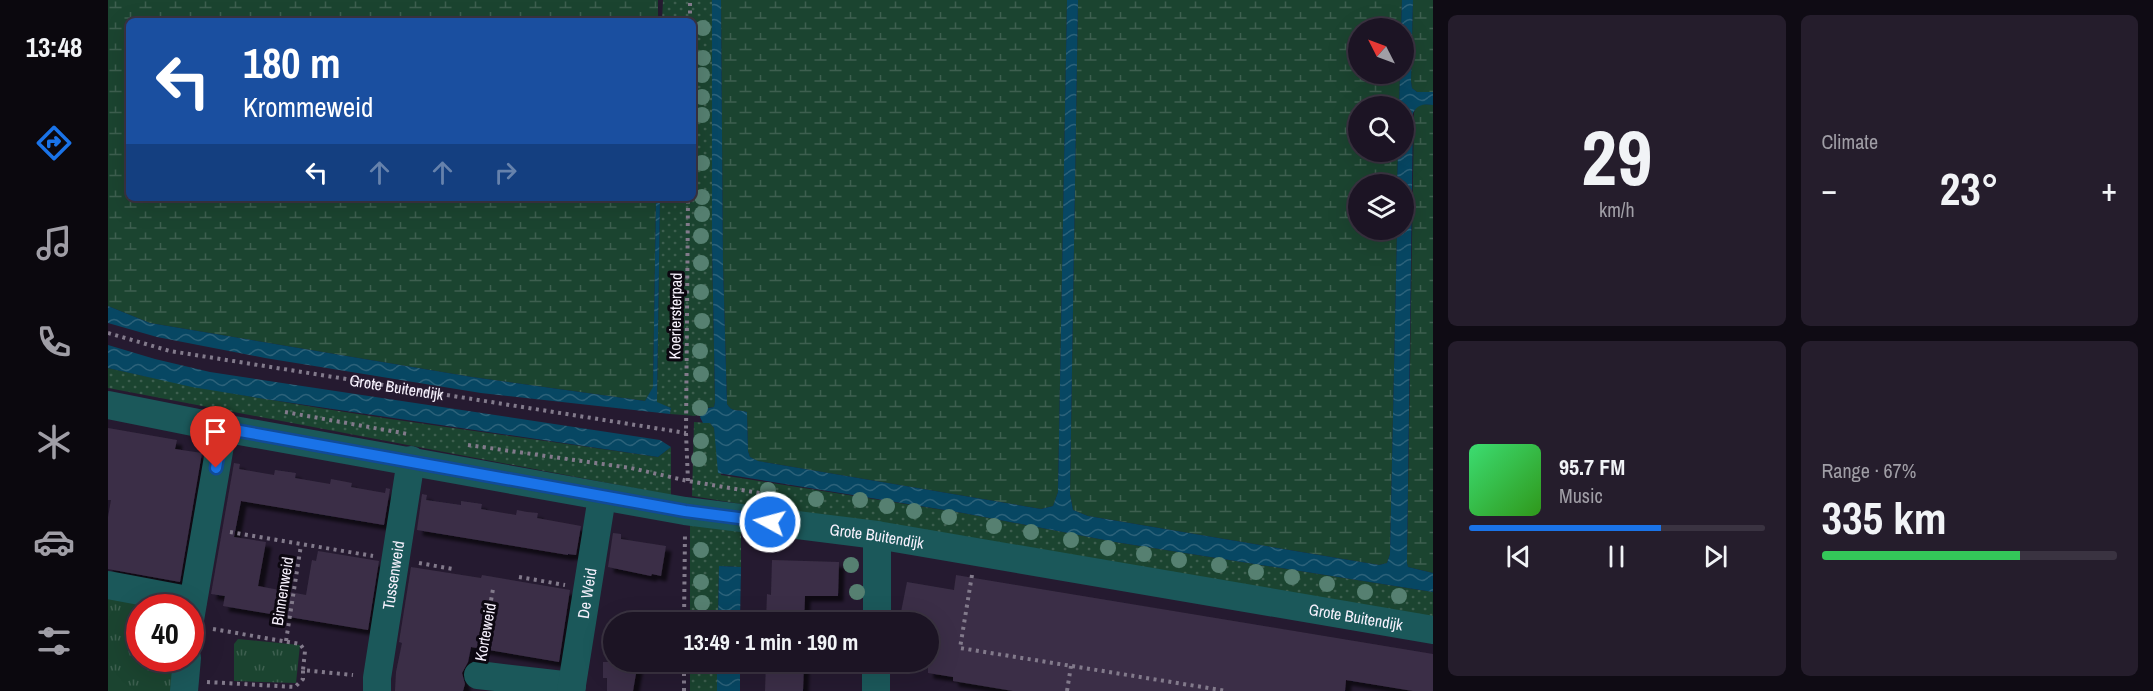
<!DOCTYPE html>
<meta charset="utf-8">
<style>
body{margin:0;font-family:"Archivo Narrow",sans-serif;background:#251d2c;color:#f1f3f6;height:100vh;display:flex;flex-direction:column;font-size:22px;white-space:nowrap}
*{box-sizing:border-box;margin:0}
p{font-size:20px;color:#a09ea6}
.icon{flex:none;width:33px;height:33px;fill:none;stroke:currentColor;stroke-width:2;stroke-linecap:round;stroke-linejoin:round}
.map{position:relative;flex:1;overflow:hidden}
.panel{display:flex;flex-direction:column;gap:15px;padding:15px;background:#0f0b14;width:720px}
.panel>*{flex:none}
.banner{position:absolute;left:18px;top:18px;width:570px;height:183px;border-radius:9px;box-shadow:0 6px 24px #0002,0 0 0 2px #3a3341;background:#1a4fa0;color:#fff;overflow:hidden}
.needle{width:39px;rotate:312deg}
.tools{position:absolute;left:1240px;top:18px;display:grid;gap:12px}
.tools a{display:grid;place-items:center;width:66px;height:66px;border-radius:50%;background:#1c1424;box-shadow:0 6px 24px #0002,0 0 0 2px #3a3341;font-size:30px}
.speed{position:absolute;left:18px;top:594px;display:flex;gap:12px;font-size:30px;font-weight:700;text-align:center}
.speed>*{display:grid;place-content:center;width:78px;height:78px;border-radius:50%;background:#1c1424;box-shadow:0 6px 24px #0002,0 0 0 2px #3a3341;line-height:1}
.speed .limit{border:9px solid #d22;background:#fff;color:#111}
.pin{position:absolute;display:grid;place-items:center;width:51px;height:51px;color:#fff;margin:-62px -26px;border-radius:50% 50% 50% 0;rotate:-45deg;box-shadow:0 0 6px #0007}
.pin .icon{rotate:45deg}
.me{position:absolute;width:66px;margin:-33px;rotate:277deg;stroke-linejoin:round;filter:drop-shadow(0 0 4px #0008)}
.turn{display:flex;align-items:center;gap:21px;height:126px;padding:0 18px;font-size:27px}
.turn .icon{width:78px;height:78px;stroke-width:2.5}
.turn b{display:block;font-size:42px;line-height:51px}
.lanes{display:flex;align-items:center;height:57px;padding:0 18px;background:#0003;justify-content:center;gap:30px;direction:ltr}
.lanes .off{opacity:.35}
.big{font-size:45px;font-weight:700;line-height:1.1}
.panel .widget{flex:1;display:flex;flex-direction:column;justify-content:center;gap:9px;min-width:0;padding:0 21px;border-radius:9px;background:#251d2c}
.panel .dial{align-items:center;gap:0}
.dial b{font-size:78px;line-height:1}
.song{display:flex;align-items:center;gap:18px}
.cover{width:72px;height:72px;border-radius:9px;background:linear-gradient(135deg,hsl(140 70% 55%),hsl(110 70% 35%))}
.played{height:6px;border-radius:3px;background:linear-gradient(90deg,#1a73e8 65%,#3a3341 65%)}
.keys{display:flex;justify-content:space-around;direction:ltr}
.heat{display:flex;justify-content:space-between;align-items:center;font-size:33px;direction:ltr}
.charge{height:9px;border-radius:4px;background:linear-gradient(90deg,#34c759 67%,#3a3341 0)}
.panel .tiles{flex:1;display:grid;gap:15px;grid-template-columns:repeat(2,1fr)}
.trip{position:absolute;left:495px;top:612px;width:336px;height:60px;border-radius:30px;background:#1c1424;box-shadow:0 6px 24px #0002,0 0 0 2px #3a3341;font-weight:700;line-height:60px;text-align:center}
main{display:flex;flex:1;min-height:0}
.tab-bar{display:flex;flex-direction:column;width:108px;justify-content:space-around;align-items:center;background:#0b080e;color:#a09ea6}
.tab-bar .icon{width:42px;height:42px}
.tab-bar .selected{color:#1a73e8}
.tab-bar b{font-size:27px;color:#f1f3f6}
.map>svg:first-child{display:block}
</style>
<main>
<nav class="tab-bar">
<b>13:48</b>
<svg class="icon selected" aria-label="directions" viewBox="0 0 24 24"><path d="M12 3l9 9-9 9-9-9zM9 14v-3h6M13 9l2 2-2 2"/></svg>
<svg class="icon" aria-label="music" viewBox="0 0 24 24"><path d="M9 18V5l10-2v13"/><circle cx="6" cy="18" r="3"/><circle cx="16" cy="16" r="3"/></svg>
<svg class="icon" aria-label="phone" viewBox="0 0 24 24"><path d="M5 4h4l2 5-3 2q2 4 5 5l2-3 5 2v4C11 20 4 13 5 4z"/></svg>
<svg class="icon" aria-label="climate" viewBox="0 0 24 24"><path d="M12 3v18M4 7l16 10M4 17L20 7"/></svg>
<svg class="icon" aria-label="car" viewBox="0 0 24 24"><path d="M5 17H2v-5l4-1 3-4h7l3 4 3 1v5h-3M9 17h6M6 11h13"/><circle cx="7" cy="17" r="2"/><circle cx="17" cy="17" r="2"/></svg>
<svg class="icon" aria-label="filters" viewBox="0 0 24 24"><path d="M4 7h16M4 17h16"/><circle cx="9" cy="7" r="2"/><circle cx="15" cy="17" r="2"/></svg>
</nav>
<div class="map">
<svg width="1325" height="691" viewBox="0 0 1325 691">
<defs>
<pattern id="grass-dots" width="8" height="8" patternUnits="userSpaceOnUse" patternTransform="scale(1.5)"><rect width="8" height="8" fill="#1b4430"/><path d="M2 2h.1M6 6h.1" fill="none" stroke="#3d5f4f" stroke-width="1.8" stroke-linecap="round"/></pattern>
<pattern id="wetland-marsh" width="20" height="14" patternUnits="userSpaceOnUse" patternTransform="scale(1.5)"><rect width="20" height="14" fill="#1b4430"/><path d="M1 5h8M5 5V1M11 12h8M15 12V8" fill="none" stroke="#3d5f4f"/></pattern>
<pattern id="park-tufts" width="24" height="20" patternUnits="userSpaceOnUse" patternTransform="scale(1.5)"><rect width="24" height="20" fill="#1b4430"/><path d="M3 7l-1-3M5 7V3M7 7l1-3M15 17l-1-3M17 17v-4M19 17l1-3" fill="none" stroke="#3d5f4f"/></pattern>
<pattern id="water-waves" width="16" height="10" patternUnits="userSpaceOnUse" patternTransform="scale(1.5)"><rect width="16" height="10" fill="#074763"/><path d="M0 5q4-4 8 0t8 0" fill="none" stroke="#2c627a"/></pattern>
<filter id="shadow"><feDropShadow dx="5.5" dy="5.5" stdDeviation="1.5" flood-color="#0009"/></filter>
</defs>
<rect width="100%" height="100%" fill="#251a30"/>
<!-- grass -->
<g fill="url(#grass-dots)">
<path d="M555,0H604V244L607,402L606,407L589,409L588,416L562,414L563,408L549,403L552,198H585V21H554Z"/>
<path d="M0,368C181,409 366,430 550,457L563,447V495L0,388Z"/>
<path d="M586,422L602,423L606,428L613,475L855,513L1007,542L1325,592V617L584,496Z"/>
<path d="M582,524L633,532V567L611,566L610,622H582Z"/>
<rect x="582" y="662" width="27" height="29"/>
</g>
<!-- wetland -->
<g fill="url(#wetland-marsh)">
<path d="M0,0H550V21H21V198H548L545,388L537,401L364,377L42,323L0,306Z"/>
<path d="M613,0H959L950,492L945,506L933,509L649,461L642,457L640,451L639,412C631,409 624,413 619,404L615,264Z"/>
<path d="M970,0H1294L1293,28H1251V74H1292L1291,106H1251V152H1290L1289,184H1251V230H1289L1282,554L1279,563L1271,565L980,516L965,510L962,494Z"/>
<path d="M1305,0H1325V92H1309L1304,88L1303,81Z"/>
<path d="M1315,104L1325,105V573L1300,567L1299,563L1306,113L1308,107Z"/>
</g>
<!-- park -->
<g fill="url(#park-tufts)">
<path d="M0,595L70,607L32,608V658L67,659L65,691H0Z"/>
<path d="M130,639L192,645L188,683L126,681V644Z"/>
</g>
<!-- water -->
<g fill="url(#water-waves)">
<path d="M604,0H613L615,264L619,404C624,413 631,409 639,412L640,451L642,457L650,461L933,509L945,506L950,492L959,0H970L962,494L965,510L980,516L1271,565L1279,563L1282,554L1289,230H1296V184H1289L1290,152H1296V106H1291L1292,74H1296V28H1293L1294,0H1305L1303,81L1304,88L1309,92H1325V105C1316,104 1310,104 1305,113L1299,563L1300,567L1325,573V592L1007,542L855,513L610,473L606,428L602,423H595L592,417L595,409L606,407L607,402L604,244Z"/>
<path d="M548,198H552L549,402L563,408L562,414L373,393L157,358L49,337L0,323V306L42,323L364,377L537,401L545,387Z"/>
<path d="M0,345L47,359L102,372L552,440L563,447L550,457L157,399L84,387L0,368Z"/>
<path d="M611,566L633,567L632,622H610Z"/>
<rect x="609" y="662" width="23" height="29"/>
</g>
<!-- building -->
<g fill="#3b2f46" filter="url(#shadow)">
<path d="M0,428L69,440L67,449L94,453L72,582L0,569V517L3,500H0Z"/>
<path d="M126,463L132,464L131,469L166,475L167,470L188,473L187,478L222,484L223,479L244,483L243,487L277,493L278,488L282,489L276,525L133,501L126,537L158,542L150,586L198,595L204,560L208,561L210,551L271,561L260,630L115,606L117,596L103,594Z"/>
<path d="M314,494L319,495L318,500L353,505V501L374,504L373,509L408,515L409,510L419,512L430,513L429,518L473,526L468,555L460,554V555L309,530Z"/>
<path d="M505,533L513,534V539L558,546L553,576L544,574L543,576L500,567Z"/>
<path d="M664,560L731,562L730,596H697L696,622H658L659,594L663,595Z"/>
<path d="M303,567L373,578L374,575L462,590L451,662L363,647L360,662L354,673L357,684L355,691H287L288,672L294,643L291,642Z"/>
<path d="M848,575L1325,654V691H1305L1238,680L1237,691H905L845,681V677L820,673V622H791L799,582L846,590Z"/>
<path d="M495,662H530L525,691H499V678H495Z"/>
<path d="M658,662H696L695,691H657Z"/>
</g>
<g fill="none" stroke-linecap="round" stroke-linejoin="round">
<!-- path -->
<g stroke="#827a8b" stroke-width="4" stroke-dasharray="3 4.5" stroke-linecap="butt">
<path d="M582,21V0"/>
<path id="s1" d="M0,333L62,351L578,433"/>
<path d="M177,412L300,434"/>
<path d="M360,445L523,468L580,481L658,494"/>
<path d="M580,481L578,433L580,198"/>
<path d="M122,532L265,556"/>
<path d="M311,563L345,569"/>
<path d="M864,575L852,648L1119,691"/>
<path d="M411,577L457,585"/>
<path d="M576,622L577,533"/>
<path d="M105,629L192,644L197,651L195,670L245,675"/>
<path d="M178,641L193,545"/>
<path d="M374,652L385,589"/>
<path d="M99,682L187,687L195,679V670"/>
<path d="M576,691V662"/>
<path d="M959,691L963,666"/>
</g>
<!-- minor -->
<g stroke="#1b585a" stroke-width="28">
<path id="s2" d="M0,405L115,428L577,511L769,535L1325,630"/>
<path d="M0,585L85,601"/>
<path d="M82,620L115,428"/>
<path d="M769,622V535"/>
<path d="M370,675L464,686"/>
<path d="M76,691L79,658"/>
<path id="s3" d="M269,691V678L303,460"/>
<path id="s4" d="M463,691L494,497"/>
<path d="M768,691V662"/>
</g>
</g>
<!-- trees -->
<g fill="#568071">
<circle cx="595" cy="28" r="8"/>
<circle cx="595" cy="58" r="8"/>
<circle cx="594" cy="75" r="8"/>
<circle cx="594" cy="97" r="8"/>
<circle cx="594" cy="115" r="8"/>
<circle cx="594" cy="163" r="8"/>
<circle cx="594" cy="197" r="8"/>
<circle cx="594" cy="214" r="8"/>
<circle cx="593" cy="236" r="8"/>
<circle cx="593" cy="263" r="8"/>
<circle cx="593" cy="292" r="8"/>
<circle cx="594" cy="321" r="8"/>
<circle cx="592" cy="351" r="8"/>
<circle cx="593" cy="374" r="8"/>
<circle cx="592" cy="408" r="8"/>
<circle cx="593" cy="441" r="8"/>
<circle cx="591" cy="459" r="8"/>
<circle cx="660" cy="490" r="8"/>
<circle cx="708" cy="499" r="8"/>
<circle cx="752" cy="500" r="8"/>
<circle cx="667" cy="505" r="8"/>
<circle cx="779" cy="506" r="8"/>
<circle cx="806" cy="511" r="8"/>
<circle cx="841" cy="517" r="8"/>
<circle cx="886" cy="526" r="8"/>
<circle cx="923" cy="532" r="8"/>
<circle cx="963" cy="540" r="8"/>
<circle cx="1000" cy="548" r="8"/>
<circle cx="593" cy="550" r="8"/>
<circle cx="1036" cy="554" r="8"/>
<circle cx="1071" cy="560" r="8"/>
<circle cx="743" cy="565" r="8"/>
<circle cx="1111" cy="565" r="8"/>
<circle cx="1148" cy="572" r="8"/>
<circle cx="1184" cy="577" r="8"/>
<circle cx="593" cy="582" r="8"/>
<circle cx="1219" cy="584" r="8"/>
<circle cx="749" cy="592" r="8"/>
<circle cx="1257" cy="592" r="8"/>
<circle cx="1291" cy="596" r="8"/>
<circle cx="594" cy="603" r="8"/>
</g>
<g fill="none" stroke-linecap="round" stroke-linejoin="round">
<defs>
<path id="route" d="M108,468L115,428L577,511L662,522"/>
</defs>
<!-- route casing -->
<use href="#route" stroke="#114b97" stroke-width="15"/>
<!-- route -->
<use href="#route" stroke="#1a73e8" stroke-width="10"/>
</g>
<g text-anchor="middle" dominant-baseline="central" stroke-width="6" stroke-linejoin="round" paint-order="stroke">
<!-- street labels -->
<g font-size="16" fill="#f7f1fd" stroke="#0c0710">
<text transform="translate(567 316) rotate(-89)">Koeriersterpad</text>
<text stroke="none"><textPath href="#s1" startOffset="294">Grote Buitendijk</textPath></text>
<text stroke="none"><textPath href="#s2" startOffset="780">Grote Buitendijk</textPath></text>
<text stroke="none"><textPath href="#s3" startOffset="117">Tussenweid</textPath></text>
<text transform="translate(174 591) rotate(-81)">Binnenweid</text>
<text stroke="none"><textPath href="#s4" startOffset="99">De Weid</textPath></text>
<text stroke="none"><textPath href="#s2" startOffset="1266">Grote Buitendijk</textPath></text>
<text transform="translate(377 632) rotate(-80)">Korteweid</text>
</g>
</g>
</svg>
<div class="tools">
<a><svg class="needle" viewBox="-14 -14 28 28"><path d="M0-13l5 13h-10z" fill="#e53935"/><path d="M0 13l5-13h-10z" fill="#a09ea6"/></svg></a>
<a><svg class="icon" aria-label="search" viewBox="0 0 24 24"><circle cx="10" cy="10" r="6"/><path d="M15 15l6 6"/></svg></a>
<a><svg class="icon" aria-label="layers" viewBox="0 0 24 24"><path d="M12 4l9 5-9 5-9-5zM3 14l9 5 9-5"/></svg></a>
</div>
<div class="speed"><div class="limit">40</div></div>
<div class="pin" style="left:108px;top:468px;background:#d93025"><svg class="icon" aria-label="arrive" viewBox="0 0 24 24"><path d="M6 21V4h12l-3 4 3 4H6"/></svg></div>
<svg class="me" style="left:662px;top:522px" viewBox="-20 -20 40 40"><circle r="17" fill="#1a73e8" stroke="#fff" stroke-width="3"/><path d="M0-11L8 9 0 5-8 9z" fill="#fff"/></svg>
<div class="trip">13:49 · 1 min · 190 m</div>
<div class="banner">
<div class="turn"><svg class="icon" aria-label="left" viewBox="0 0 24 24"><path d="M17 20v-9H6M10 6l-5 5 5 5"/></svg><div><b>180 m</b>Krommeweid</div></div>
<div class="lanes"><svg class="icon" aria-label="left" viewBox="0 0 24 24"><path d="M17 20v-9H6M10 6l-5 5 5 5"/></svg><svg class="icon off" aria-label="ahead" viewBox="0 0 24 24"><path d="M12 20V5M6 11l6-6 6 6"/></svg><svg class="icon off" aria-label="ahead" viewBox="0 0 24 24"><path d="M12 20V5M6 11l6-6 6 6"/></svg><svg class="icon off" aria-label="right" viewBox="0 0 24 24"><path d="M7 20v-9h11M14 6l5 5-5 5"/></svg></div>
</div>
</div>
<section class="panel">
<div class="tiles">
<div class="widget dial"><b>29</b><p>km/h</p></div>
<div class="widget"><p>Climate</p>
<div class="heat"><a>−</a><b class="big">23°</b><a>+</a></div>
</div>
<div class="widget">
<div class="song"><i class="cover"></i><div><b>95.7 FM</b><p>Music</p></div></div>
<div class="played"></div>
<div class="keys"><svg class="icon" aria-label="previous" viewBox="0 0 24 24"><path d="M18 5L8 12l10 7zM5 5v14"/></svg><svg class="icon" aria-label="pause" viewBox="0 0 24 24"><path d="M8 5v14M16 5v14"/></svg><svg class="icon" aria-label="next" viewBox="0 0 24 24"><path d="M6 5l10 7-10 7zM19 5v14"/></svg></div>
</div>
<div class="widget"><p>Range · 67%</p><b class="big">335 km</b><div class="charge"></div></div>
</div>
</section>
</main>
